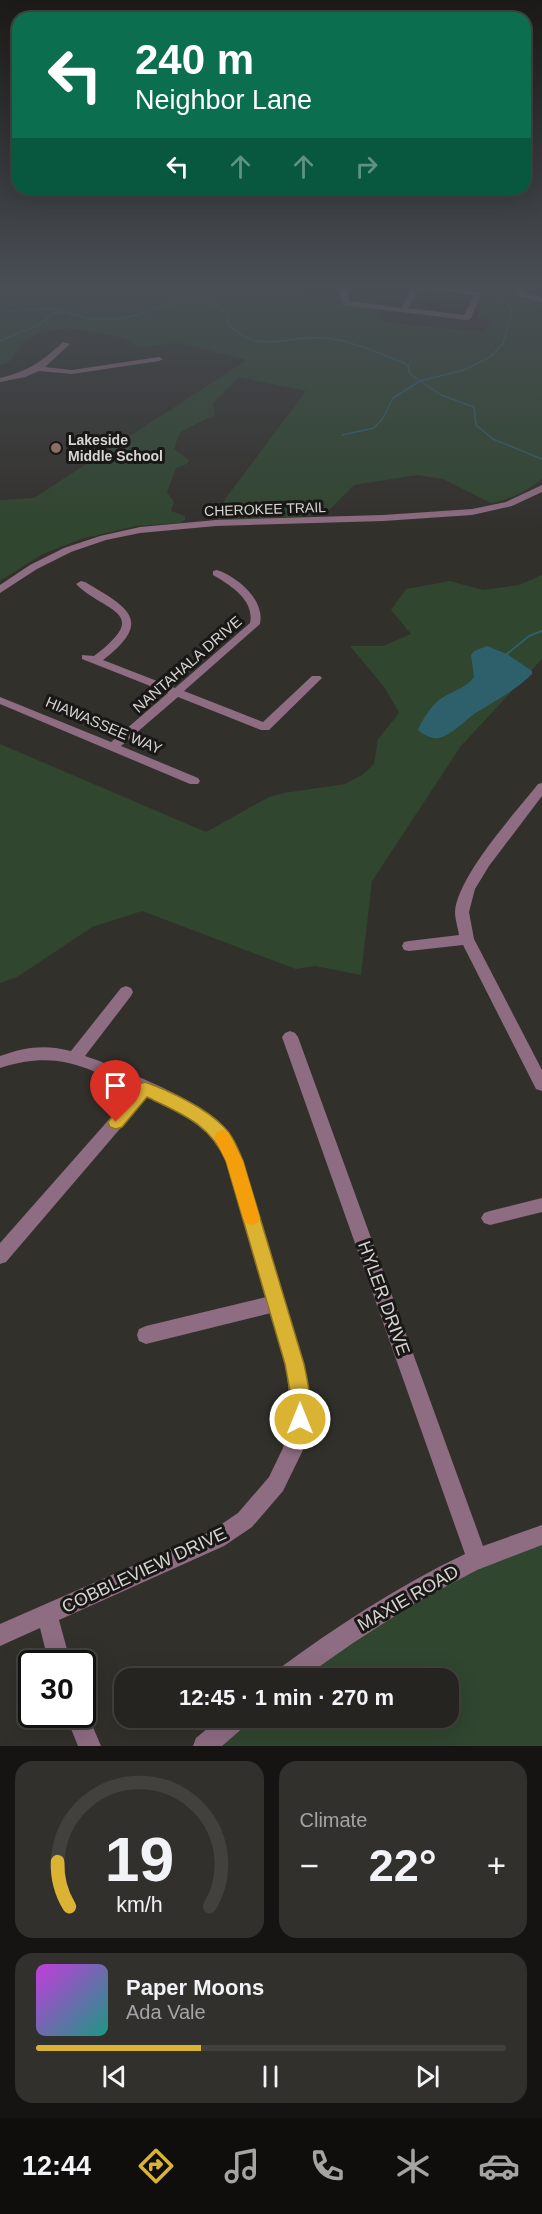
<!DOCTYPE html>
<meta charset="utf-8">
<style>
body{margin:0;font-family:Arial,sans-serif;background:#32302d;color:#f1f3f6;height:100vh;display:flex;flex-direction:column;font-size:22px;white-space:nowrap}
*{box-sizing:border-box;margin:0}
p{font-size:20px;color:#a4a4a5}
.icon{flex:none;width:33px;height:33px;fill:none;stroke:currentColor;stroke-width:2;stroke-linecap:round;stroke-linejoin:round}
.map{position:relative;height:1746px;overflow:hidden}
.side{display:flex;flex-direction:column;gap:15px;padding:15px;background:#151412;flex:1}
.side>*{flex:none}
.hud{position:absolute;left:12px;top:12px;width:519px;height:183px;border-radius:18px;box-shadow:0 6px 24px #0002,0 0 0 2px #42413e;background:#0b6e4f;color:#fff;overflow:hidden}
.speed{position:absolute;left:18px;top:1650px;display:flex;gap:12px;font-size:30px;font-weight:700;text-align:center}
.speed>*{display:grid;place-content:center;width:78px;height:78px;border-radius:50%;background:#262420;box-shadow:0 6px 24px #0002,0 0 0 2px #42413e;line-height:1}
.speed .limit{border:3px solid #111;border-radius:9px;background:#fff;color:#111}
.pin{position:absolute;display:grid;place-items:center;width:51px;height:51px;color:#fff;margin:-62px -26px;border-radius:50% 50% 50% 0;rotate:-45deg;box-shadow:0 0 6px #0007}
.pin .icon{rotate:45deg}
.me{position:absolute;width:66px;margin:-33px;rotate:0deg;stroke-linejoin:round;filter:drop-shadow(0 0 4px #0008)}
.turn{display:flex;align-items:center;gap:21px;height:126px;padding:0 24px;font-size:27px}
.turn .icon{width:78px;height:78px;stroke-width:2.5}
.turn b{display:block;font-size:42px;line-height:51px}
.lanes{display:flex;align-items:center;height:57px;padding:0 24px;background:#0003;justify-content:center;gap:30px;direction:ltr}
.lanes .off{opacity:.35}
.big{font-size:45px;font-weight:700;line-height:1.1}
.side .widget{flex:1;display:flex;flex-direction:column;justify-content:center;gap:9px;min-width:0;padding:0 21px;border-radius:18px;background:#32302d}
.side .dial{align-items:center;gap:0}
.dial svg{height:156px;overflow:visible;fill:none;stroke:#42413e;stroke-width:7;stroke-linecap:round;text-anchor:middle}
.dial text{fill:#f1f3f6;stroke:none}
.song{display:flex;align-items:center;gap:18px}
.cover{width:72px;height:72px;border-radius:9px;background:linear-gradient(135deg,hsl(290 70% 55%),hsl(170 70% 35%))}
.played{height:6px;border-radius:3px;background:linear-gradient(90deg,#dab333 35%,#42413e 35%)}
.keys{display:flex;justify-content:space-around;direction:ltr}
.heat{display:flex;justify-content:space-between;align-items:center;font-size:33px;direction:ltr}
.side .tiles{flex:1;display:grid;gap:15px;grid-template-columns:1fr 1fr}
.widget:last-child{grid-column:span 2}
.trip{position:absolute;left:114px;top:1668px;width:345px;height:60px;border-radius:18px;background:#262420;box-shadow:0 6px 24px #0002,0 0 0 2px #42413e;font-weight:700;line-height:60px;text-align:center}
.tabs{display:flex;height:96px;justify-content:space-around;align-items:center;background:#0f0e0d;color:#a4a4a5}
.tabs .icon{width:42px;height:42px}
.tabs .selected{color:#dab333}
.tabs b{font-size:27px;color:#f1f3f6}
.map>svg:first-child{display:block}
</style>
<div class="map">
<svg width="542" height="1746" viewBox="0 0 542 1746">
<rect width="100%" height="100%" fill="#32302b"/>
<!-- green -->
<g fill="#30462f">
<path d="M0,286H292L319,300L380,310L381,322L484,332L491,321L478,318L482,289L480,286H503L511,288L519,295L542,301V479C526,492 511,499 491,503L443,479L417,475L354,485L324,515L214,521L226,498L306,391L239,377L213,403L215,415L180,432L174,449L189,460L187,464L176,468L167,492L174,502L171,511L185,516V520L179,523L136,526L81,539L43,554L0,581V500L34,498L247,360L180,343L137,347L125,338L69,328L43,331L24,341L9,362L0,365Z"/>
<path d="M542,575V659L461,746L372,881L361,975L315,966L296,969L142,911L92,927L17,977L0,983V744L206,832L269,797L284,793L345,784L362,775L374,764L378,739L399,713L385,688L350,646H383L411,634L391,610L406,589L450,581L483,590L519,585Z"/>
<path d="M542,1535V1746H204L238,1718H448V1678H285L328,1646Z"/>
</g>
<!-- water -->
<path fill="#2e606c" d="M487,646L507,654L532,671V674C515,691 494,701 474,714C464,721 452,735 439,738C431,739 424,735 418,730C422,720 433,703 442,698C453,691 466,688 474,677L471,655L474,651Z"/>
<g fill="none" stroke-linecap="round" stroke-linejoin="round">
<!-- stream-far1 -->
<g stroke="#2e606c" stroke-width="1.5">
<path d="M0,310C18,313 36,307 55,309C66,310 76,316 87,318C95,319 106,319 114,319C145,318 179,292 209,303C216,305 223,311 229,315L227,322C256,358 290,333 328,338C354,342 379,353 404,363L408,366L410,374L441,395L474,407L476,425L493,439L542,459"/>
<path d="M0,341L38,325L55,313L64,311"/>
<path d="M342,435L374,428L383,418L393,398L420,381L464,370L490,357L503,344L512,311L507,303L485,286"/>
</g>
<!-- stream -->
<path stroke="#2e606c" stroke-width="2" d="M507,654L529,636L542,631"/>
<!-- minor -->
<g fill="#8e6c82" fill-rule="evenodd">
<path d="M343,286H350L347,291L349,301L401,308L411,289L403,286H439L482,293L471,318L467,320L343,305L339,291ZM419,288L474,295L464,315L408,308Z"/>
<path d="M512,286H519L522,292L542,298V302L516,295Z"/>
<path d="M63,342L70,344L45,367L72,370L159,357L163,359L159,361L72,374L39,371L25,377L0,382V378C27,372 43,361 63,342Z"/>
<path d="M542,485V492L512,506L472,515L383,521L216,526L140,533L106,540L71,552L37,569L0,593V585L30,565L64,548L100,536L140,527L216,520L383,515L472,509L506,502Z"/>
<path d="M217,570C238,577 265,600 260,624L184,691L263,722L312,676H320L322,678L269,730H261L178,697L121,746L198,778L200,781L198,784H190L0,704V697L111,742L168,693L82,659V655L94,656C153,611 105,613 76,584L81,581L85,582C127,607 155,620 103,660L175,688L250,623C255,600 230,585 213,575V571Z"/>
<path d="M542,783V796L489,866L475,889L469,912L474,939L542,1070V1091L536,1089L463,945L409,951L404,950L402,946L404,942L409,941L459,935C458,928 455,919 455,912C457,877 515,813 538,784Z"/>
<path d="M126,986L131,988L133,992L131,996L85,1056C120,1068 198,1099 222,1125C232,1135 237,1148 243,1161L304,1364L310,1406L303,1450L283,1491L252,1527L224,1546L59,1620L71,1664H49L40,1628L0,1646V1624L210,1532L238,1513L269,1477L283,1448L290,1406L286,1364L271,1313L146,1344L139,1341L137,1335L139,1329L146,1326L266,1297L227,1161C211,1128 183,1114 152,1098L148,1096L6,1262L0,1264V1243L135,1090C84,1066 56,1050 0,1068V1056C24,1047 46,1044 71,1051L121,988Z"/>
<path d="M290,1031L295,1033L298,1037L483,1546L542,1525V1545L477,1570L415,1603L353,1643L303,1678H274L277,1670C337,1626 398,1586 465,1554L282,1037L285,1033Z"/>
<path d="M542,1198V1212L490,1225L484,1223L481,1218L484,1213L490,1211Z"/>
<path d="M82,1705L84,1706L101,1746H78L65,1714H82Z"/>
<path d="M220,1718H248L245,1726L222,1746H193L196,1738Z"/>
</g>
</g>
<!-- sky -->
<linearGradient id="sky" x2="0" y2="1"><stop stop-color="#1c1a18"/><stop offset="0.54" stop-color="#494e55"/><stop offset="1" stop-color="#494e55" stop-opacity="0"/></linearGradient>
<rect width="542" height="531" fill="url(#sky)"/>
<!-- route -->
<path fill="#dab333" stroke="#8e7421" stroke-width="1.5" d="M145,1082C170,1091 206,1108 224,1127C233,1136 238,1149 243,1161L304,1364C308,1383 314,1407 306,1426L300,1429L293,1426L290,1419V1391L285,1364L226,1161C210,1124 182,1114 147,1097L122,1127L116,1129L110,1127L108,1122L139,1084Z"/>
<!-- slow -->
<path fill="#f59e0b" d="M223,1130L228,1132L243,1161L260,1218L258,1223L251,1225L245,1223L243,1218L226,1161L214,1137L217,1132Z"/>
<!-- markers -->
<circle fill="#8d6e63" stroke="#191816" stroke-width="2" cx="56" cy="448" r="6"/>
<g text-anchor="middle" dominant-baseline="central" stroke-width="6" stroke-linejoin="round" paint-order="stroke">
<!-- far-poi labels -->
<g font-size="14" font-weight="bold" fill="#d6d5d1" stroke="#191816" text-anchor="start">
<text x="68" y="440">Lakeside<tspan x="68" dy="16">Middle School</tspan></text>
</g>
<!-- far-street labels -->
<g font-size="14" fill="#d6d5d1" stroke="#191816">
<text transform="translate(265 509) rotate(-2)">CHEROKEE TRAIL</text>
</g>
<!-- street labels -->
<g font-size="15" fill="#d6d5d1" stroke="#191816">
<text transform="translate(187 664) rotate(-41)">NANTAHALA DRIVE</text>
<text transform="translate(104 725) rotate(23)">HIAWASSEE WAY</text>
</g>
<!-- near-street labels -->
<g font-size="18" fill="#d6d5d1" stroke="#191816">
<text transform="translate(384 1298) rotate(70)">HYLER DRIVE</text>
<text transform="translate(144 1570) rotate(-25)">COBBLEVIEW DRIVE</text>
<text transform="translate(408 1598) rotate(-30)">MAXIE ROAD</text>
</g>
</g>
</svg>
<div class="speed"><div class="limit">30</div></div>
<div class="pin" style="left:116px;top:1122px;background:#d93025"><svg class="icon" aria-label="arrive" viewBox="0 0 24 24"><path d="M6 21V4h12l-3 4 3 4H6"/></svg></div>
<svg class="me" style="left:300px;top:1419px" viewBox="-20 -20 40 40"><circle r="17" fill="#dab333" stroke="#fff" stroke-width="3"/><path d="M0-11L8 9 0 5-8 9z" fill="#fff"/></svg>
<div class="trip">12:45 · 1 min · 270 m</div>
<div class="hud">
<div class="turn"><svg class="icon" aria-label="left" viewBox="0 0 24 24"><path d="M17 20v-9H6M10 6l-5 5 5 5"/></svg><div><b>240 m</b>Neighbor Lane</div></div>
<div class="lanes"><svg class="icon" aria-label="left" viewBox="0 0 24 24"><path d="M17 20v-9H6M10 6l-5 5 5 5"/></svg><svg class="icon off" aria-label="ahead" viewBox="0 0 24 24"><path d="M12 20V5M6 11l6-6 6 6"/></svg><svg class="icon off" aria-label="ahead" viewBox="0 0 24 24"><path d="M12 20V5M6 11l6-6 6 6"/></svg><svg class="icon off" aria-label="right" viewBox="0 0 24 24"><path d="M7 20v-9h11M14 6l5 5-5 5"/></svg></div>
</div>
</div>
<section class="side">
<div class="tiles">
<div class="widget dial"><svg viewBox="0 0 100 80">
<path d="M14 69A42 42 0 1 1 86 69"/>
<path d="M14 69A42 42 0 0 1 8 46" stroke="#dab333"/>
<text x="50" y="56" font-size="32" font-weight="700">19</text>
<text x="50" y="72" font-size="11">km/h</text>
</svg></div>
<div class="widget"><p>Climate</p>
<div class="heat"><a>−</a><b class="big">22°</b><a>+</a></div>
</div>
<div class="widget">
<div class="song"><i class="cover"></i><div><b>Paper Moons</b><p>Ada Vale</p></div></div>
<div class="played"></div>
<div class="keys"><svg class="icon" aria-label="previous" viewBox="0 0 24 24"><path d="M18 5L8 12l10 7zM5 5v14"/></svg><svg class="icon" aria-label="pause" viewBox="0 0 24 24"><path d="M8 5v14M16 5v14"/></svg><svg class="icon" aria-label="next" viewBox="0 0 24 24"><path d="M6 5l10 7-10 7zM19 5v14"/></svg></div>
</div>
</div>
</section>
<nav class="tabs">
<b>12:44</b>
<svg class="icon selected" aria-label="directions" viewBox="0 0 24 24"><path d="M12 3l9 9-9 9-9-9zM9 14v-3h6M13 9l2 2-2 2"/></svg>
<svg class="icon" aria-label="music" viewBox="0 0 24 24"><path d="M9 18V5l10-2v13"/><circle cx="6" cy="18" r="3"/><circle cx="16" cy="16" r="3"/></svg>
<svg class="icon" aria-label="phone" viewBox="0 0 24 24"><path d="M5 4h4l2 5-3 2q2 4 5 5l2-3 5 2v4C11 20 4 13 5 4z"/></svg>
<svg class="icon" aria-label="climate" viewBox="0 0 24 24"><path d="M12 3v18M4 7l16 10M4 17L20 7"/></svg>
<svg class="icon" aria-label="car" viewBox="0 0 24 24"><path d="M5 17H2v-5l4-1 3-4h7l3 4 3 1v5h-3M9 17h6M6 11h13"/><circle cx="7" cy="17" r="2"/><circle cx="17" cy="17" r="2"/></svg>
</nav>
